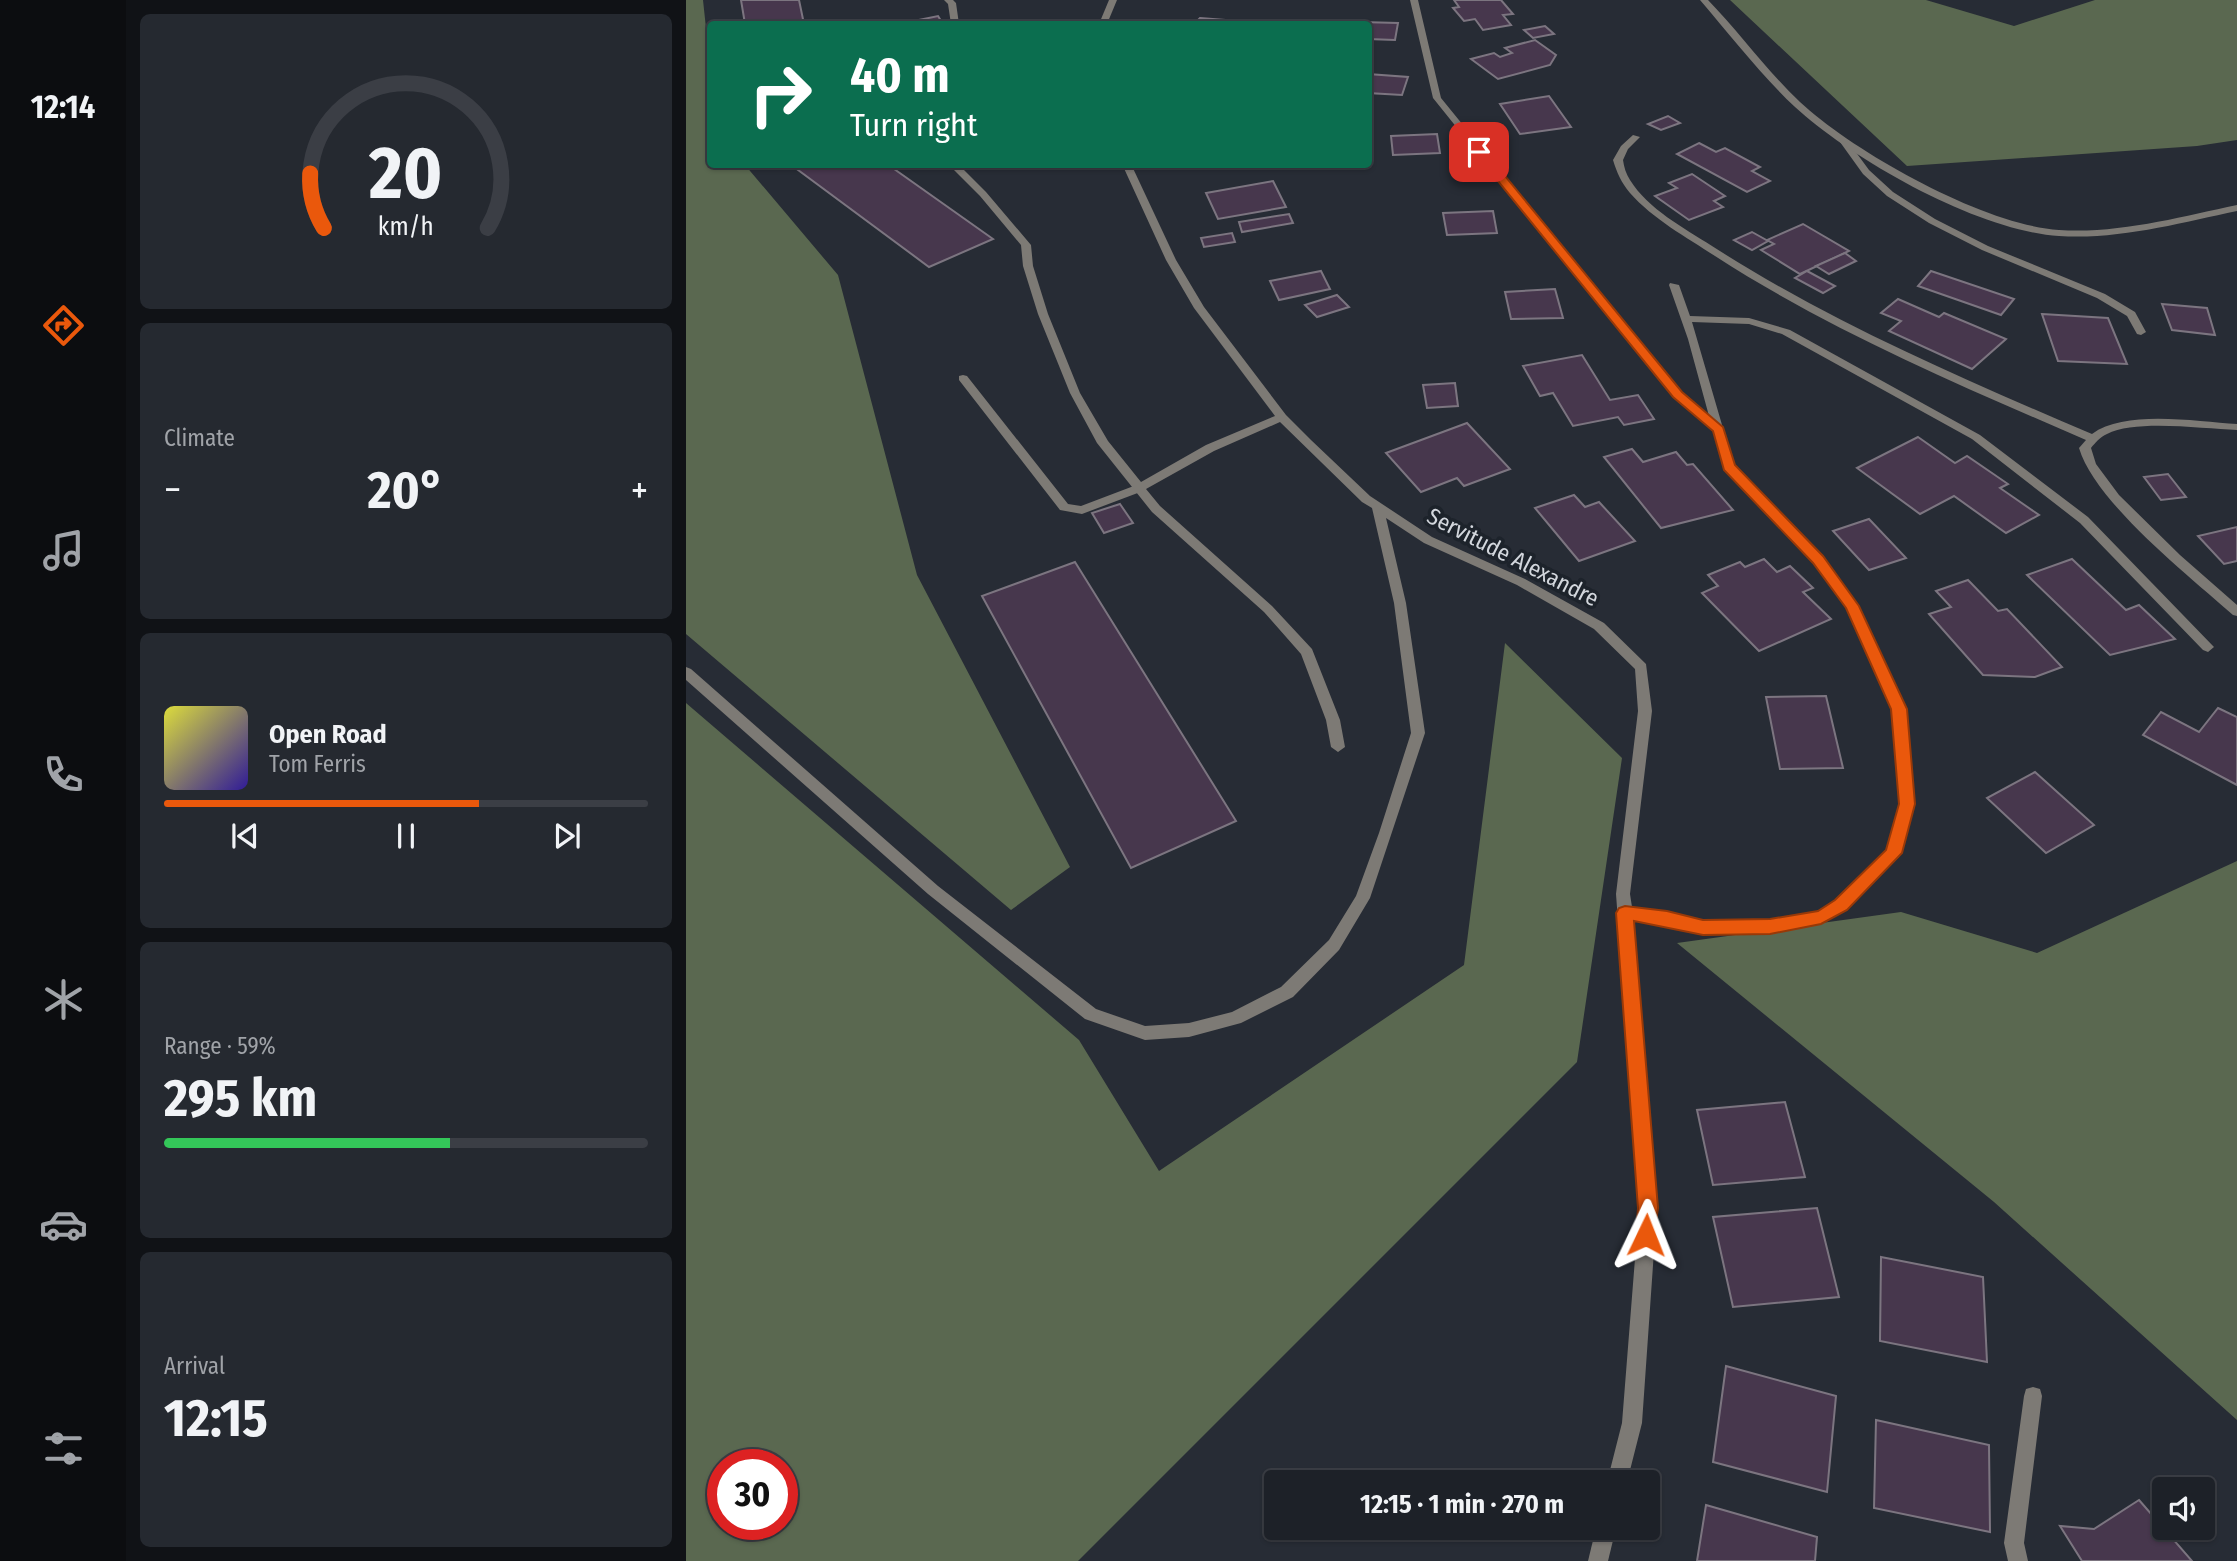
<!DOCTYPE html>
<meta charset="utf-8">
<style>
body{margin:0;font-family:"Fira Sans Condensed",sans-serif;background:#252930;color:#f1f3f6;height:100vh;display:flex;flex-direction:column;font-size:26px;white-space:nowrap}
*{box-sizing:border-box;margin:0}
p{font-size:23px;color:#a0a3a8}
.icon{flex:none;width:38px;height:38px;fill:none;stroke:currentColor;stroke-width:2;stroke-linecap:round;stroke-linejoin:round}
.map{position:relative;flex:1;overflow:hidden}
.sheet{display:flex;flex-direction:column;gap:14px;padding:14px;background:#101216;width:560px}
.sheet>*{flex:none}
.top-card{position:absolute;left:21px;top:21px;width:665px;height:147px;border-radius:7px;box-shadow:0 2px 5px #0004,0 0 0 2px #3b3e45;background:#0b6e4f;color:#fff;overflow:hidden}
.controls{position:absolute;left:1466px;top:1477px;display:grid;gap:14px}
.controls a{display:grid;place-items:center;width:63px;height:63px;border-radius:7px;background:#1d2128;box-shadow:0 2px 5px #0004,0 0 0 2px #3b3e45;font-size:35px}
.speed{position:absolute;left:21px;top:1449px;display:flex;gap:14px;font-size:35px;font-weight:700;text-align:center}
.speed>*{display:grid;place-content:center;width:91px;height:91px;border-radius:50%;background:#1d2128;box-shadow:0 2px 5px #0004,0 0 0 2px #3b3e45;line-height:1}
.speed .limit{border:10px solid #d22;background:#fff;color:#111}
.pin{position:absolute;display:grid;place-items:center;width:60px;height:60px;color:#fff;margin:-30px;border-radius:14px;box-shadow:0 4px 10px #0006}
.me{position:absolute;width:77px;margin:-38px;rotate:2deg;stroke-linejoin:round;filter:drop-shadow(0 0 5px #0008)}
.turn{display:flex;align-items:center;gap:24px;height:147px;padding:0 28px;font-size:32px}
.turn .icon{width:91px;height:91px;stroke-width:2.5}
.turn b{display:block;font-size:49px;line-height:60px}
.big{font-size:52px;font-weight:700;line-height:1.1}
.sheet .card{flex:1;display:flex;flex-direction:column;justify-content:center;gap:10px;min-width:0;padding:0 24px;border-radius:10px;background:#252930}
.sheet .dial{align-items:center;gap:0}
.dial svg{height:182px;overflow:visible;fill:none;stroke:#3b3e45;stroke-width:7;stroke-linecap:round;text-anchor:middle}
.dial text{fill:#f1f3f6;stroke:none}
.song{display:flex;align-items:center;gap:21px}
.cover{width:84px;height:84px;border-radius:10px;background:linear-gradient(135deg,hsl(60 70% 55%),hsl(250 70% 35%))}
.played{height:7px;border-radius:4px;background:linear-gradient(90deg,#ea580c 65%,#3b3e45 65%)}
.keys{display:flex;justify-content:space-around;direction:ltr}
.heat{display:flex;justify-content:space-between;align-items:center;font-size:38px;direction:ltr}
.charge{height:10px;border-radius:5px;background:linear-gradient(90deg,#34c759 59%,#3b3e45 0)}
.trip{position:absolute;left:578px;top:1470px;width:396px;height:70px;border-radius:7px;background:#1d2128;box-shadow:0 2px 5px #0004,0 0 0 2px #3b3e45;font-weight:700;line-height:70px;text-align:center}
main{display:flex;flex:1;min-height:0}
.tab-bar{display:flex;flex-direction:column;width:126px;justify-content:space-around;align-items:center;background:#0c0d10;color:#a0a3a8}
.tab-bar .icon{width:49px;height:49px}
.tab-bar .selected{color:#ea580c}
.tab-bar b{font-size:32px;color:#f1f3f6}
.map>svg:first-child{display:block}
</style>
<main>
<nav class="tab-bar">
<b>12:14</b>
<svg class="icon selected" aria-label="directions" viewBox="0 0 24 24"><path d="M12 3l9 9-9 9-9-9zM9 14v-3h6M13 9l2 2-2 2"/></svg>
<svg class="icon" aria-label="music" viewBox="0 0 24 24"><path d="M9 18V5l10-2v13"/><circle cx="6" cy="18" r="3"/><circle cx="16" cy="16" r="3"/></svg>
<svg class="icon" aria-label="phone" viewBox="0 0 24 24"><path d="M5 4h4l2 5-3 2q2 4 5 5l2-3 5 2v4C11 20 4 13 5 4z"/></svg>
<svg class="icon" aria-label="climate" viewBox="0 0 24 24"><path d="M12 3v18M4 7l16 10M4 17L20 7"/></svg>
<svg class="icon" aria-label="car" viewBox="0 0 24 24"><path d="M5 17H2v-5l4-1 3-4h7l3 4 3 1v5h-3M9 17h6M6 11h13"/><circle cx="7" cy="17" r="2"/><circle cx="17" cy="17" r="2"/></svg>
<svg class="icon" aria-label="filters" viewBox="0 0 24 24"><path d="M4 7h16M4 17h16"/><circle cx="9" cy="7" r="2"/><circle cx="15" cy="17" r="2"/></svg>
</nav>
<section class="sheet">
<div class="card dial"><svg viewBox="0 0 100 80">
<path d="M14 69A42 42 0 1 1 86 69"/>
<path d="M14 69A42 42 0 0 1 8 45" stroke="#ea580c"/>
<text x="50" y="56" font-size="32" font-weight="700">20</text>
<text x="50" y="72" font-size="11">km/h</text>
</svg></div>
<div class="card"><p>Climate</p>
<div class="heat"><a>−</a><b class="big">20°</b><a>+</a></div>
</div>
<div class="card">
<div class="song"><i class="cover"></i><div><b>Open Road</b><p>Tom Ferris</p></div></div>
<div class="played"></div>
<div class="keys"><svg class="icon" aria-label="previous" viewBox="0 0 24 24"><path d="M18 5L8 12l10 7zM5 5v14"/></svg><svg class="icon" aria-label="pause" viewBox="0 0 24 24"><path d="M8 5v14M16 5v14"/></svg><svg class="icon" aria-label="next" viewBox="0 0 24 24"><path d="M6 5l10 7-10 7zM19 5v14"/></svg></div>
</div>
<div class="card"><p>Range · 59%</p><b class="big">295 km</b><div class="charge"></div></div>
<div class="card"><p>Arrival</p><b class="big">12:15</b></div>
</section>
<div class="map">
<svg width="1551" height="1561" viewBox="0 0 1551 1561">
<rect width="100%" height="100%" fill="#272c35"/>
<!-- forest -->
<g fill="#5a6850" fill-rule="evenodd">
<path d="M0,0H17L24,66V164L59,165L152,275L231,575L384,867L325,910L0,634Z"/>
<path d="M1044,0H1240L1328,26L1409,0H1551V140L1511,146L1221,166Z"/>
<path d="M819,643L936,758L891,1062L392,1561H0V703L393,1040L473,1171L778,965ZM37,1465H96V1524H37Z"/>
<path d="M1551,861V1420L1308,1202L991,943L1215,912L1351,953Z"/>
</g>
<!-- building -->
<g fill="#47374d" stroke="#7c7580" stroke-width="2">
<path d="M55,0H113L118,24H59Z"/>
<path d="M768,0H815L827,14L817,15L825,25L797,30L789,19L778,21L767,8L773,7Z"/>
<path d="M252,16L257,24H236L233,20Z"/>
<path d="M514,18L541,20L538,24H508Z"/>
<path d="M675,22L712,23L709,40L682,39V24H674Z"/>
<path d="M859,26L868,34L847,38L838,30Z"/>
<path d="M849,40L870,55L864,65L812,79L785,59L808,53L814,57L826,53L819,48Z"/>
<path d="M682,74L722,77L716,95L682,93Z"/>
<path d="M863,96L885,127L834,134L814,104Z"/>
<path d="M982,116L994,123L975,130L962,124Z"/>
<path d="M751,134L754,153L707,155L705,136Z"/>
<path d="M1013,143L1030,152L1039,148L1074,167L1066,171L1084,181L1061,192L991,154Z"/>
<path d="M104,164H201L307,239L243,267Z"/>
<path d="M1006,174L1039,196L1028,201L1037,207L1003,220L969,196L991,188L983,183Z"/>
<path d="M587,181L600,207L532,219L520,193Z"/>
<path d="M807,211L811,233L761,235L757,213Z"/>
<path d="M603,214L607,223L556,232L553,222Z"/>
<path d="M1117,224L1163,251L1114,274L1075,250L1088,244L1081,240Z"/>
<path d="M1066,232L1082,241L1066,250L1048,240Z"/>
<path d="M546,233L549,242L518,247L515,238Z"/>
<path d="M1159,253L1170,261L1143,274L1130,266Z"/>
<path d="M635,271L644,289L593,300L584,281Z"/>
<path d="M1121,271L1149,286L1137,293L1109,278Z"/>
<path d="M1245,271L1328,299L1315,315L1232,286Z"/>
<path d="M869,289L877,318L825,319L819,292Z"/>
<path d="M651,295L663,307L631,317L619,305Z"/>
<path d="M1212,299L1253,317L1258,313L1320,339L1286,369L1203,331L1215,321L1195,313Z"/>
<path d="M1476,304L1521,308L1529,335L1486,330Z"/>
<path d="M1356,314L1422,318L1441,364L1372,361Z"/>
<path d="M896,355L924,400L952,395L968,419L938,425L932,417L887,426L867,393L854,396L837,366Z"/>
<path d="M769,383L772,406L741,408L737,385Z"/>
<path d="M781,423L824,469L778,486L771,478L735,492L700,453Z"/>
<path d="M1232,437L1269,463L1281,456L1322,484L1314,488L1353,515L1320,533L1268,496L1234,514L1171,468Z"/>
<path d="M946,449L957,462L990,452L1001,465L1007,464L1047,510L975,528L918,457Z"/>
<path d="M1482,474L1500,497L1475,500L1458,477Z"/>
<path d="M888,495L899,507L913,502L949,541L893,561L849,508Z"/>
<path d="M434,504L447,523L418,533L406,513Z"/>
<path d="M1183,519L1220,558L1183,570L1147,531Z"/>
<path d="M1551,527V561L1538,564L1512,536Z"/>
<path d="M1078,559L1091,572L1104,566L1127,588L1117,592L1145,619L1073,651L1016,593L1032,586L1022,575L1054,562L1059,567Z"/>
<path d="M1386,559L1440,610L1453,605L1489,639L1424,655L1341,575Z"/>
<path d="M389,562L550,821L445,868L296,596Z"/>
<path d="M1282,580L1312,611L1321,609L1376,667L1349,677L1297,675L1243,614L1265,607L1250,591Z"/>
<path d="M1140,696L1157,768L1094,769L1080,697Z"/>
<path d="M1532,708L1551,717V785L1457,735L1475,712L1513,732Z"/>
<path d="M1349,772L1408,825L1360,853L1301,798Z"/>
<path d="M1099,1102L1119,1177L1027,1185L1011,1110Z"/>
<path d="M1131,1208L1153,1297L1047,1307L1027,1217Z"/>
<path d="M1195,1257L1297,1277L1301,1362L1194,1341Z"/>
<path d="M1040,1366L1150,1396L1141,1492L1027,1462Z"/>
<path d="M1190,1420L1303,1445L1304,1532L1188,1508Z"/>
<path d="M1453,1500L1506,1561H1396L1374,1526L1408,1529Z"/>
<path d="M1020,1505L1131,1537L1129,1561H1011Z"/>
</g>
<g fill="none" stroke-linecap="round" stroke-linejoin="round">
<!-- service -->
<g fill="#7d7a75" fill-rule="evenodd">
<path d="M1155,140H1161L1183,170L1207,192L1249,219L1302,246L1419,294L1449,312L1460,332L1455,335L1451,334L1441,316L1411,298L1296,250L1243,223L1201,196L1177,174L1154,142Z"/>
<path d="M277,375L281,376L382,504L395,506L453,484L459,488L457,491L396,514L374,510L273,380V376Z"/>
</g>
<!-- minor -->
<g fill="#7d7a75" fill-rule="evenodd">
<path d="M258,0H267L270,3L273,24H265L262,4Z"/>
<path d="M423,0H431L421,24H413Z"/>
<path d="M724,0H732L755,98L995,393L1023,416L1002,339L983,285L984,283L993,285L1004,316L1063,318L1104,330L1294,435L1402,517L1528,647L1522,652L1517,650L1394,523L1286,439L1096,334L1063,324L1006,322L1048,466L1136,556L1172,606L1220,709L1228,804L1213,857L1160,909L1140,921L1084,933L1017,934L981,924L947,920L971,1208L956,1423L941,1482H921L936,1423L953,1208L930,894L952,711L949,669L908,629L831,585L738,543L700,518L720,603L739,733L684,898L653,950L607,997L555,1023L503,1037L459,1040L399,1019L242,894L0,680V667L5,669L252,886L410,1009L459,1026L503,1023L546,1012L595,987L643,940L670,896L693,833L725,733L708,603L686,508L676,502L594,422L528,451L460,489L474,506L586,606L626,649L654,720L659,747L652,752L645,747L640,720L615,654L578,612L466,512L411,443L384,393L352,314L337,266L335,245L294,196L262,164H272L300,192L345,245L347,266L362,314L394,393L422,441L455,482L520,445L589,416L508,308L480,260L436,164H445L490,260L518,307L600,415L625,440L684,496L746,537L839,579L918,623L960,664L966,711L944,894L946,907L981,912L1017,922L1084,921L1132,911L1150,901L1201,850L1214,804L1206,709L1160,607L1128,562L1039,470L1027,431L987,397L747,98Z"/>
<path d="M1014,0H1022C1054,33 1081,71 1114,102C1169,153 1298,225 1373,230C1432,234 1494,217 1551,205V211C1494,223 1432,240 1373,236C1293,231 1168,161 1109,107C1076,76 1044,35 1014,0Z"/>
<path d="M947,135L954,137L942,149L937,160C938,167 940,174 944,180C962,209 998,228 1026,246C1146,323 1275,378 1406,434C1440,409 1511,422 1551,424V430C1518,429 1450,419 1421,434C1414,437 1409,443 1405,448L1410,464L1433,495L1494,555L1551,605V616L1547,615C1503,576 1409,502 1393,448L1400,440C1273,385 1145,331 1029,256C1000,237 967,219 944,193C935,182 931,173 927,160L935,146Z"/>
<path d="M1347,1387L1354,1389L1356,1396L1338,1543L1342,1561H1322L1318,1543L1338,1396L1340,1389Z"/>
<path d="M910,1528H930L922,1561H902Z"/>
</g>
</g>
<!-- route -->
<path fill="#ea580c" stroke="#983908" stroke-width="2" d="M790,149H797L996,392L1037,427L1049,465L1137,556L1173,606L1221,709L1229,804L1216,853L1161,910L1135,924L1084,934L1017,935L948,921L972,1208L967,1242L960,1245L953,1242L950,1235L952,1208L930,913L933,908L939,906L981,911L1017,920L1084,919L1132,911L1149,900L1200,850L1213,804L1205,709L1160,608L1127,563L1038,470L1027,431L987,397L790,154Z"/>
<g text-anchor="middle" dominant-baseline="central" stroke-width="7" stroke-linejoin="round" paint-order="stroke">
<!-- street labels -->
<g font-size="23" fill="#d3d7dd" stroke="#1d232b">
<text transform="translate(827 557) rotate(27)">Servitude Alexandre</text>
</g>
</g>
</svg>
<div class="controls">
<a><svg class="icon" aria-label="sound" viewBox="0 0 24 24"><path d="M4 9h4l5-4v14l-5-4H4zM17 9q2 3 0 6"/></svg></a>
</div>
<div class="speed"><div class="limit">30</div></div>
<div class="pin" style="left:793px;top:152px;background:#d93025"><svg class="icon" aria-label="arrive" viewBox="0 0 24 24"><path d="M6 21V4h12l-3 4 3 4H6"/></svg></div>
<svg class="me" style="left:960px;top:1235px" viewBox="-20 -20 40 40"><path d="M0-17L14 15 0 8-14 15z" fill="#ea580c" stroke="#fff" stroke-width="4"/></svg>
<div class="trip">12:15 · 1 min · 270 m</div>
<div class="top-card">
<div class="turn"><svg class="icon" aria-label="right" viewBox="0 0 24 24"><path d="M7 20v-9h11M14 6l5 5-5 5"/></svg><div><b>40 m</b>Turn right</div></div>
</div>
</div>
</main>
